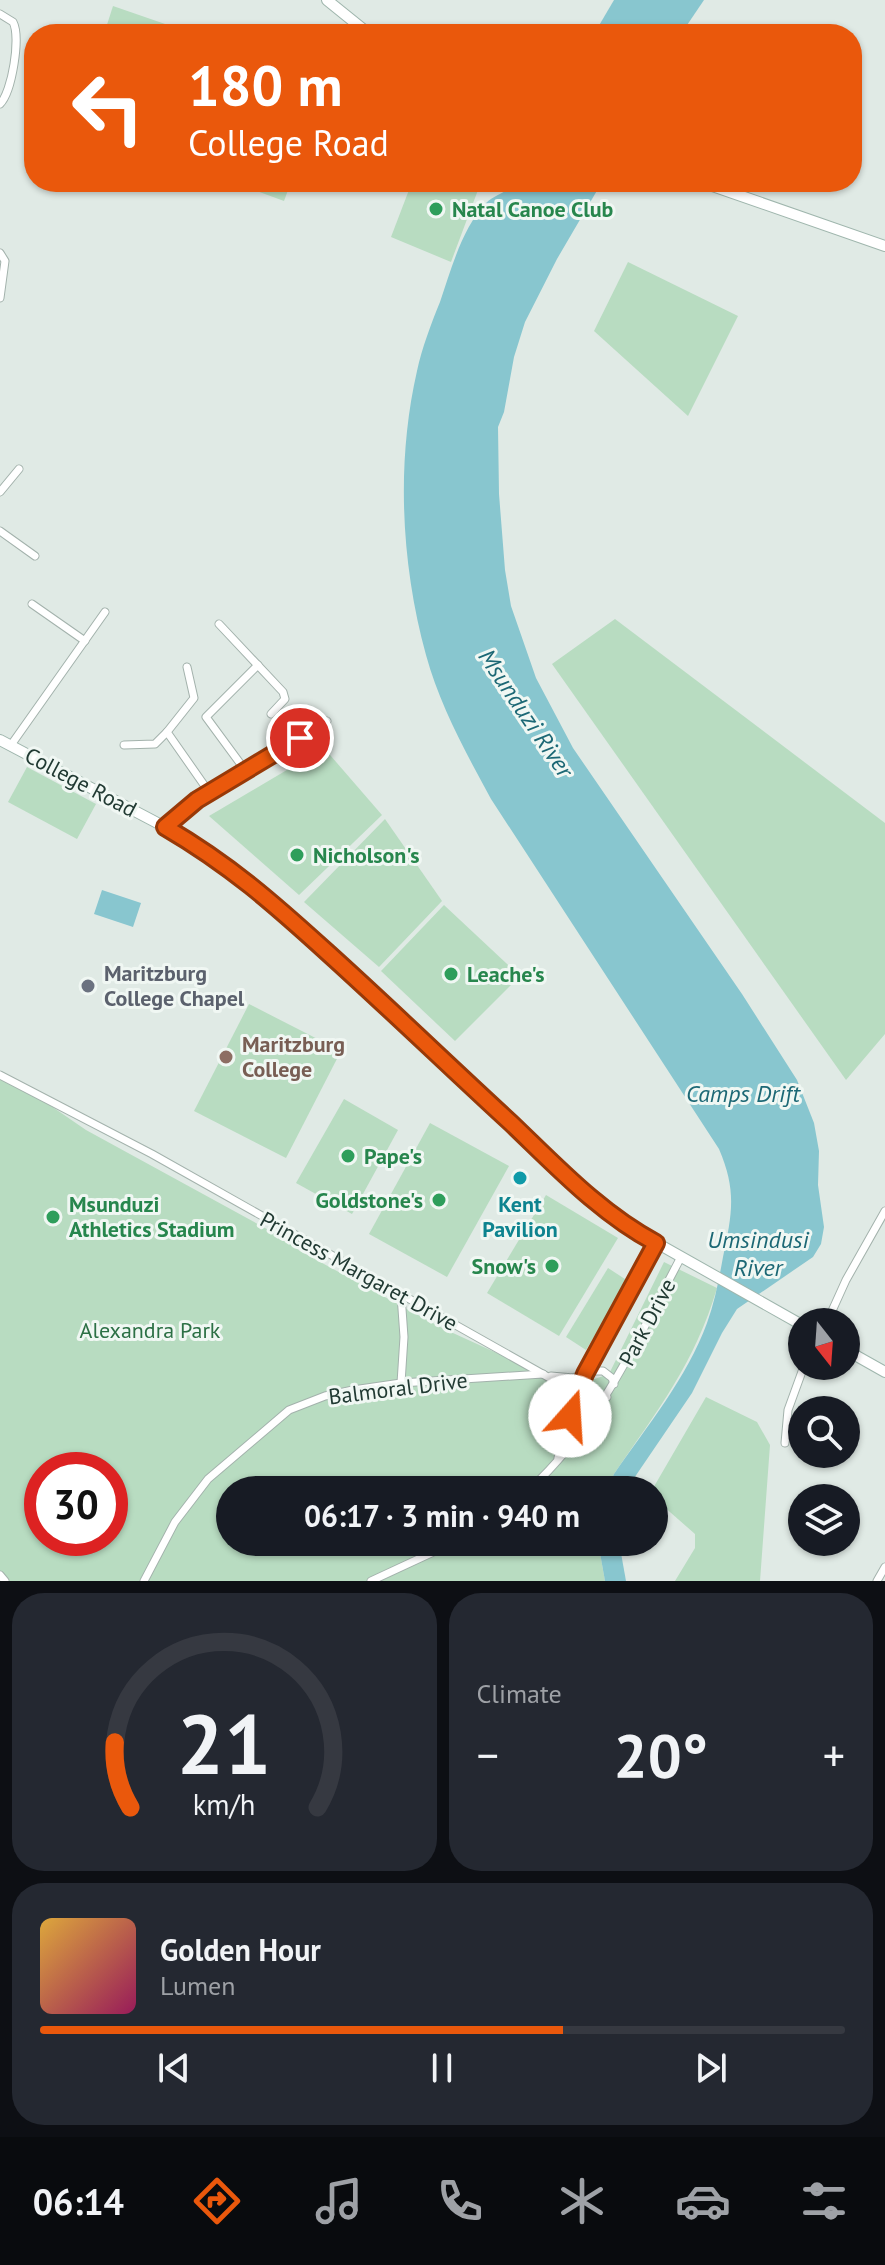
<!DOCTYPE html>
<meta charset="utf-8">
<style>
body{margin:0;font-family:"PT Sans",sans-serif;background:#242831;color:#f1f3f6;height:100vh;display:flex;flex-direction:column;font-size:30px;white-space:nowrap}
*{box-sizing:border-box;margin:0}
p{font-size:26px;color:#9ea1a6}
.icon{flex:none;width:44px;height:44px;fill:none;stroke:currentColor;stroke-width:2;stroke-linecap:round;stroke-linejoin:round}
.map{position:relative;height:1581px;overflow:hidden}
.panel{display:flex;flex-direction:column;gap:12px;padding:12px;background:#0d0f14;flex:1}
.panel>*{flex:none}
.hud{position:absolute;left:24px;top:24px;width:838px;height:168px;border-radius:32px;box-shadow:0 2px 6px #0004;background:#ea580c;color:#fff;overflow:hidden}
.needle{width:52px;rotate:163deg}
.buttons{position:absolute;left:788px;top:1308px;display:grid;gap:16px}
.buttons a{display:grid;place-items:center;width:72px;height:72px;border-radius:50%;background:#171b24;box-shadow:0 2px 6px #0004;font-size:40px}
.speed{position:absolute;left:24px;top:1452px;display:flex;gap:16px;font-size:40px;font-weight:700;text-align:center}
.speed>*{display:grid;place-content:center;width:104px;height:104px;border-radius:50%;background:#171b24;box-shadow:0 2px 6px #0004;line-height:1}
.speed .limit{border:12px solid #d22;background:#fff;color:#111}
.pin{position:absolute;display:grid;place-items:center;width:68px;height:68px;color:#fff;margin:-34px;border:4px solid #fff;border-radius:50%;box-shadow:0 2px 8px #0007}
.me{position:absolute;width:88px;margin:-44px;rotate:19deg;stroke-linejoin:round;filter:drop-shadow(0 0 6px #0008)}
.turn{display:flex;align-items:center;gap:28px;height:168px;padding:0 32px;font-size:36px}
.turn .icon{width:104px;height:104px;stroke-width:2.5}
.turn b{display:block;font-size:56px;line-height:68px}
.big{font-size:60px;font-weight:800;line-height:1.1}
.panel .card{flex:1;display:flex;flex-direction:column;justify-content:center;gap:12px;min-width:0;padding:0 28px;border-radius:32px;background:#242831}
.panel .dial{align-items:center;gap:0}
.dial svg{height:208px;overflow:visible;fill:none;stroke:#363941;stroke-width:7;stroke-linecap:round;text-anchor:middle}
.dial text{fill:#f1f3f6;stroke:none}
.song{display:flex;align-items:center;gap:24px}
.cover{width:96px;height:96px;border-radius:12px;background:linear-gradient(135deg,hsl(40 70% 55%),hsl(330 70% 35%))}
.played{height:8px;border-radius:4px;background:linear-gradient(90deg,#ea580c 65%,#363941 65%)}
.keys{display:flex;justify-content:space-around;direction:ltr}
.heat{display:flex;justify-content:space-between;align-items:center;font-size:44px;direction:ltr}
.panel .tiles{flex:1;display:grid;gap:12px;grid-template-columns:1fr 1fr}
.card:last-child{grid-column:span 2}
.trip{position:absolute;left:216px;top:1476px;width:452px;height:80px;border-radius:40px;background:#171b24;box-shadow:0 2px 6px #0004;font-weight:800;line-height:80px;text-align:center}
.tab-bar{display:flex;height:128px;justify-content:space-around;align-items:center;background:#090b0e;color:#9ea1a6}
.tab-bar .icon{width:56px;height:56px}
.tab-bar .current{color:#ea580c}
.tab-bar b{font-size:36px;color:#f1f3f6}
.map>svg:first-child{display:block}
</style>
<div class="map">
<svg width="885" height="1581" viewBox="0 0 885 1581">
<rect width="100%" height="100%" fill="#e0eae5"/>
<!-- green -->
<g fill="#b8dcc1" fill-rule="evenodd">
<path d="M113,6L194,34H104Z"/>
<path d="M232,182H291L284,201Z"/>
<path d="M412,182H481L451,262L391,237Z"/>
<path d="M628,262L738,316L688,416L594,331Z"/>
<path d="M615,619L885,823V1034L846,1080L552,664Z"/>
<path d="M324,748L382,815L299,895L209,816Z"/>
<path d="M27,767L96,804L77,839L8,802Z"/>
<path d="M385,819L442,901L379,967L304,902Z"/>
<path d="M444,905L520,976L455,1041L381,971Z"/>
<path d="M249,1004L341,1051L286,1158L194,1111Z"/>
<path d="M0,1071L86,1130L276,1234L300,1251L442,1328L571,1387L609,1374L664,1262L717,1288C695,1363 657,1411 614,1474L607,1490H230V1542H598L605,1581H0ZM42,1470H110V1538H42Z"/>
<path d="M344,1099L398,1130L352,1214L296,1183Z"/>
<path d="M430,1123L509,1166L447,1277L369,1234Z"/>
<path d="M546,1195L618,1238L559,1336L487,1293Z"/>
<path d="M608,1268L628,1281L586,1350L566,1337Z"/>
<path d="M706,1397L757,1422L770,1445L760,1581H675L695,1548V1534L654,1498V1490H652Z"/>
</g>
<!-- water -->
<g fill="#88c6cf">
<path d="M614,0H704L681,34H594Z"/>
<path d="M515,182H602L557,259L525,322L514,357L504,412L498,427L499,494L505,570L511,606L536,678L573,748L742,994L797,1080L814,1123L819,1151L818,1185L824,1227L821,1244L813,1257L737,1309L722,1333L692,1393L626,1490H607L614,1474C647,1426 687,1378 707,1323C715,1301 719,1279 723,1257C732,1214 737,1191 719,1149L491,799C466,753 440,706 426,655C401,564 396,463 417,371C422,348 431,324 440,302C451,270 462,228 486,203C495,194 506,194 515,182Z"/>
<path d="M102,890L141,903L133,927L94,914Z"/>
<path d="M598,1542H619L626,1581H605Z"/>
</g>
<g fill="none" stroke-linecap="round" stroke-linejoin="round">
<defs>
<g id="street">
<path d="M0,14L13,22C21,37 12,92 0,104"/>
<path d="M0,253L5,261L0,298"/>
<path d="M0,492L19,469"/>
<path d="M0,531L35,556"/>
<path d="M32,604L85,641"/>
<path d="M219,624L283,692L285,699L271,714"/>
<path d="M187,667L194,698L167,732L209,792"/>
<path d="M11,745L105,612"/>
<path d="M124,745L155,744L167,732"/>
<path d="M245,770L206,717L258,665"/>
<path d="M165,827C206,784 276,752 327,721"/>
<path d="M0,1075L152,1154L571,1390L592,1399L607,1397"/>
<path d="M827,1322L846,1280L885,1211"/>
<path d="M551,1376L573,1378L591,1371H603L612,1378L614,1384"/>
<path d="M401,1383L404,1337L401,1295"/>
<path d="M785,1443L788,1410L804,1366"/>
<path d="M558,1458L576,1392L656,1243"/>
<path d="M529,1490C599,1426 637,1340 681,1257"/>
<path d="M0,1575L5,1581"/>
<path d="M144,1581L175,1522L208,1479L289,1410L325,1396L353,1390L401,1383L543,1374"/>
<path d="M371,1581L455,1542"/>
<path d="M877,1581L885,1567"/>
</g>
<g id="secondary">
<path d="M327,0L369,34"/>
<path d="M701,182L885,246"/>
<path d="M0,740L165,827L229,867L290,917L557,1167L623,1224L802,1325"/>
<path d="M846,1350L885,1372"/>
</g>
</defs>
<!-- street casing -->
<use href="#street" stroke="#a3b2ac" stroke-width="9"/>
<!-- secondary casing -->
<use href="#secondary" stroke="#9fb6ad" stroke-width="12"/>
<!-- street -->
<use href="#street" stroke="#fff" stroke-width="7"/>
<!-- secondary -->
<use href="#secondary" stroke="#fff" stroke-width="10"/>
</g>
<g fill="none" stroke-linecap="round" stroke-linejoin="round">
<defs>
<path id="route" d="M300,738L197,800L165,827C230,865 273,903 328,953C390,1009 450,1067 511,1123C556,1166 601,1214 656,1243L585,1374L570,1416"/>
</defs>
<!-- route casing -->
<use href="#route" stroke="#983908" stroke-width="20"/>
<!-- route -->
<use href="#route" stroke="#ea580c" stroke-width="14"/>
</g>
<!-- markers -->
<g fill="#2e9e5b" stroke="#f0f7f3" stroke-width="3">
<circle cx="436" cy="209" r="8"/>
<circle cx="297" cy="855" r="8"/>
<circle cx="451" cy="974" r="8"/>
<circle cx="348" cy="1156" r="8"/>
<circle cx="439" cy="1200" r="8"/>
<circle cx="53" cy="1217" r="8"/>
<circle cx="552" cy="1266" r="8"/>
</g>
<circle fill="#6b7280" stroke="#f0f7f3" stroke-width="3" cx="88" cy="986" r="8"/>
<circle fill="#8d6e63" stroke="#f0f7f3" stroke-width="3" cx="226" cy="1057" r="8"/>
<circle fill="#0f9aa8" stroke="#f0f7f3" stroke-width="3" cx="520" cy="1178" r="8"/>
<g text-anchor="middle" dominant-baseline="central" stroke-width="6" stroke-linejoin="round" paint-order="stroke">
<!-- leisure labels -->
<g font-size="22" font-weight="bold" fill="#27864d" stroke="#f0f7f3" text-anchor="start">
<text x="452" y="209">Natal Canoe Club</text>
<text x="313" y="855">Nicholson's</text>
<text x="467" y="974">Leache's</text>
<text x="364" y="1156">Pape's</text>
<text x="423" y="1200" text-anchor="end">Goldstone's</text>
<text x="69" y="1204">Msunduzi<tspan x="69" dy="25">Athletics Stadium</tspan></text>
<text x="536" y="1266" text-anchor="end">Snow's</text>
</g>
<!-- street labels -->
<g font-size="22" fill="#213a33" stroke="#f0f7f3">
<text transform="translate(81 782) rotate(28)">College Road</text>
<text transform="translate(359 1271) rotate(29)">Princess Margaret Drive</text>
<text transform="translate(647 1322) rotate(-62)">Park Drive</text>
<text transform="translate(398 1388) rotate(-7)">Balmoral Drive</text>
</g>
<!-- worship labels -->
<g font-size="22" font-weight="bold" fill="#5b616d" stroke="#f0f7f3" text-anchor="start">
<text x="104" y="973">Maritzburg<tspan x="104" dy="25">College Chapel</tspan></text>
</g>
<!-- education labels -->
<g font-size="22" font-weight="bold" fill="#785e54" stroke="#f0f7f3" text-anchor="start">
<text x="242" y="1044">Maritzburg<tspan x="242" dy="25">College</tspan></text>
</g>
<!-- culture labels -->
<g font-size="22" font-weight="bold" fill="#0d838f" stroke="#f0f7f3">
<text x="520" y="1204">Kent<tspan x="520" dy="25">Pavilion</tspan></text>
</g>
<!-- park labels -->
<g font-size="22" fill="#2c7045" stroke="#f0f7f3">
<text x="150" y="1330">Alexandra Park</text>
</g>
<!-- water labels -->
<g font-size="24" font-style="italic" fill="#1c6875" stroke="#f0f7f3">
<text transform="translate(526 713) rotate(56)">Msunduzi River</text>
<text x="743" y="1093">Camps Drift</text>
<text x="758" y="1239">Umsindusi<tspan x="758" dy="28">River</tspan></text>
</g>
</g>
</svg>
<div class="buttons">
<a><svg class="needle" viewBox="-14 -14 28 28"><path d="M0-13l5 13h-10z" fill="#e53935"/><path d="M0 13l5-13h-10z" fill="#9ea1a6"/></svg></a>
<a><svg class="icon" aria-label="search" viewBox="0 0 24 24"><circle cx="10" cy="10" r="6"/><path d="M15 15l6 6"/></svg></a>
<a><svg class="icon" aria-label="layers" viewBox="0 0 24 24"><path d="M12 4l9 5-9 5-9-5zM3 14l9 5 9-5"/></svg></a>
</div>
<div class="speed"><div class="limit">30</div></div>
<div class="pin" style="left:300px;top:738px;background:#d93025"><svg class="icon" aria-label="arrive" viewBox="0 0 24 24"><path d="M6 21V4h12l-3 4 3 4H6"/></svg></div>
<svg class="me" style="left:570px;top:1416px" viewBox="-20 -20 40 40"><circle r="19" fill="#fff"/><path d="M0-13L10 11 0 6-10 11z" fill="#ea580c"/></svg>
<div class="trip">06:17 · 3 min · 940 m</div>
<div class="hud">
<div class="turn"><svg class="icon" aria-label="left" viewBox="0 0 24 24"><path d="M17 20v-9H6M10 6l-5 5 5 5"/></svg><div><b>180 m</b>College Road</div></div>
</div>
</div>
<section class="panel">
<div class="tiles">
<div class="card dial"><svg viewBox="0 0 100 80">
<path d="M14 69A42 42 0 1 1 86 69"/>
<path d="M14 69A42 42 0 0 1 8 44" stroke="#ea580c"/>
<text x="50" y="56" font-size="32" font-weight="700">21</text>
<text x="50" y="72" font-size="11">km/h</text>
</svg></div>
<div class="card"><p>Climate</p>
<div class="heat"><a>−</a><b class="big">20°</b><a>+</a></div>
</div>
<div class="card">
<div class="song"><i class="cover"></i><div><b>Golden Hour</b><p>Lumen</p></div></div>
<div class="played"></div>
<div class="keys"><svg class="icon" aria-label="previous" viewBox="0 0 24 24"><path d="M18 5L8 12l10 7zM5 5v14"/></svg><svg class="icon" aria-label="pause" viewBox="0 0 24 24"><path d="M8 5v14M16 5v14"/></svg><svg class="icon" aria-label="next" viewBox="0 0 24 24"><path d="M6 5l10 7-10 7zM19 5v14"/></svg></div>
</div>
</div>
</section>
<nav class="tab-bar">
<b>06:14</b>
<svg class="icon current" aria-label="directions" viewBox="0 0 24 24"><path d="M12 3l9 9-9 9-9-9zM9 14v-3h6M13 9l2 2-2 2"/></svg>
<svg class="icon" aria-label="music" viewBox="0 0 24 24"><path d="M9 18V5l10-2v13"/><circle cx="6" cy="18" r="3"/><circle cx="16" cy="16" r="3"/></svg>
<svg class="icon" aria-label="phone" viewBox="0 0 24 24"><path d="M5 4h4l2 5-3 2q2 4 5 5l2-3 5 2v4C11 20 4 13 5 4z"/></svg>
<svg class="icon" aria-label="climate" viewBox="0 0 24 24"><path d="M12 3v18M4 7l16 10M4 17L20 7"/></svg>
<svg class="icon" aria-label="car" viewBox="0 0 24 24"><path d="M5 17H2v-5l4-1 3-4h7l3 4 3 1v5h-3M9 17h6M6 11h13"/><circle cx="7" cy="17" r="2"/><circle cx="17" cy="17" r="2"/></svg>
<svg class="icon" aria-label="filters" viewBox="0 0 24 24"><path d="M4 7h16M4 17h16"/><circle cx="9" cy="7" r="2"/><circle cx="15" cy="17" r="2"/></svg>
</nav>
